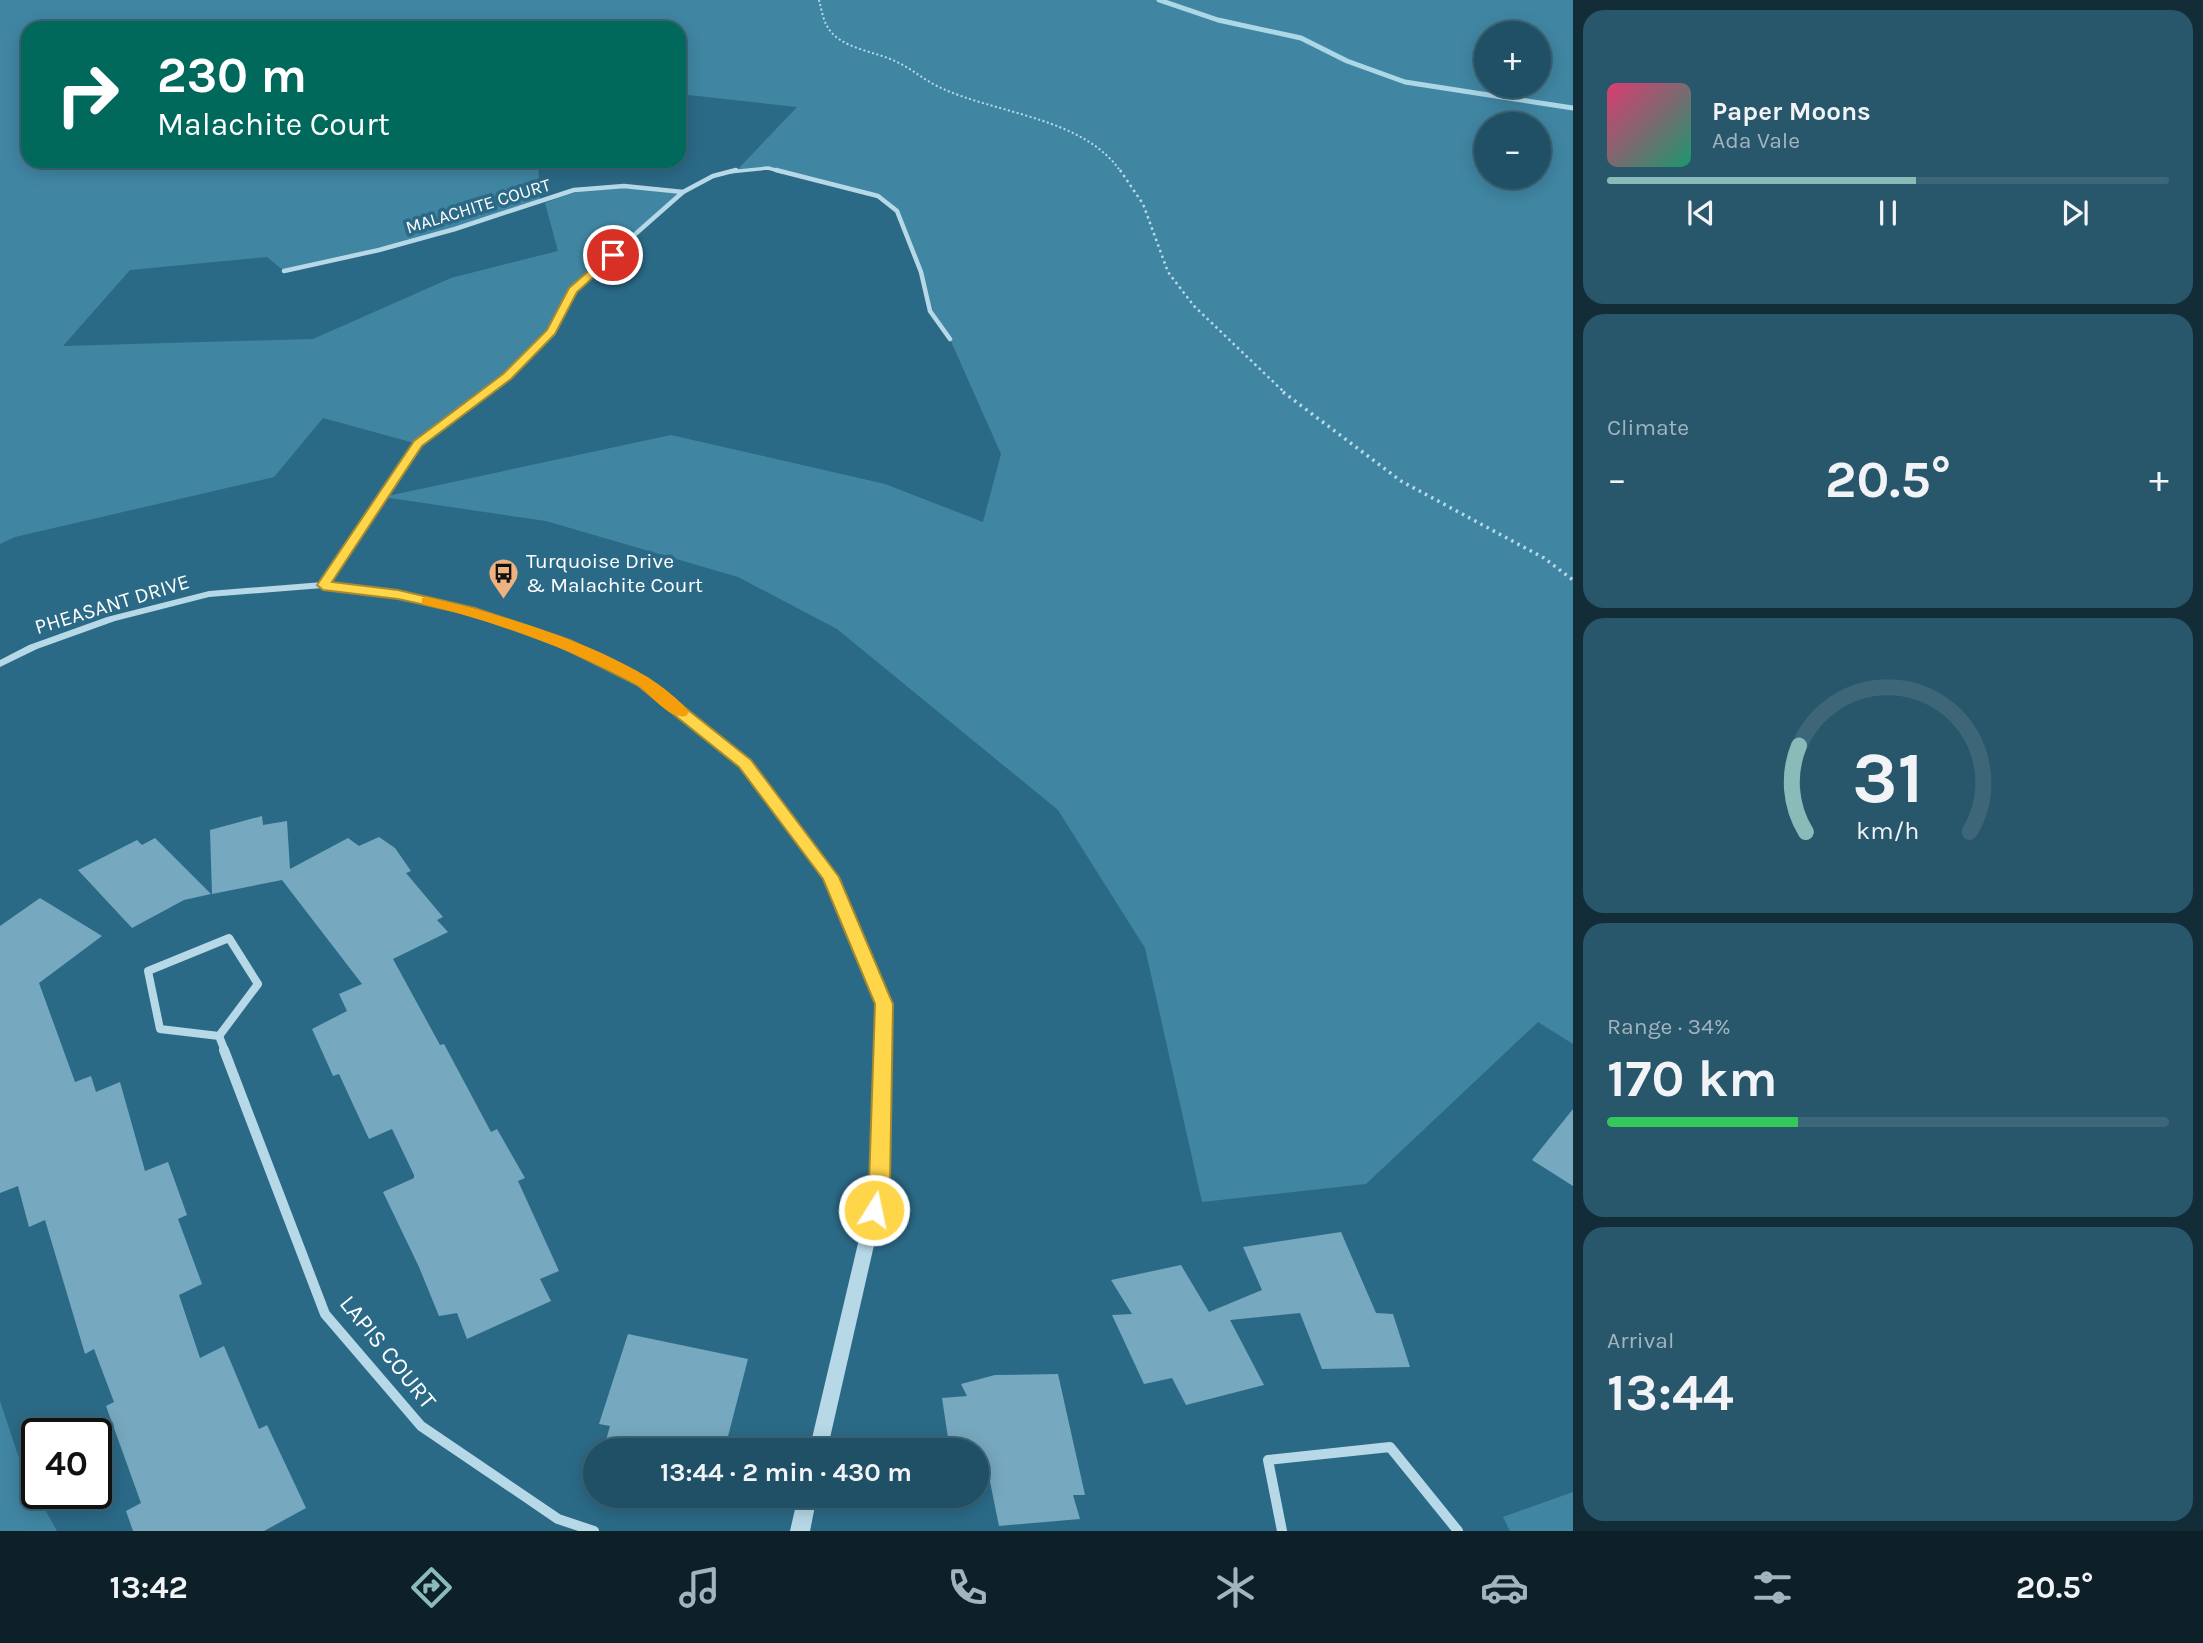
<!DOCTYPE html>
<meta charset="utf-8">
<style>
body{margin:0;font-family:Karla,sans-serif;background:#28576b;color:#f1f3f6;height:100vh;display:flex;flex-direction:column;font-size:26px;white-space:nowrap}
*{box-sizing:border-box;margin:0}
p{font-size:23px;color:#a2b5bf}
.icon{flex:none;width:38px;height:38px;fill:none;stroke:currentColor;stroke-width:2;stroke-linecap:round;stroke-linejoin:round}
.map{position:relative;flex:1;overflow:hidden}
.sheet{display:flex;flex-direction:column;gap:10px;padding:10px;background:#122c38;width:630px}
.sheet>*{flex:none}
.guide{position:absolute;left:21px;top:21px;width:665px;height:147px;border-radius:21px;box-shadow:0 4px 18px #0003,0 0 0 2px #3d6779;background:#00695c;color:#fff;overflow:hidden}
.buttons{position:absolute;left:1474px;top:21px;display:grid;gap:14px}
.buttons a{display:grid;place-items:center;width:77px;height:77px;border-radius:50%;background:#205065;box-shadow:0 4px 18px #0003,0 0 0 2px #3d6779;font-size:35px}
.speed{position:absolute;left:21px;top:1418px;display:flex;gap:14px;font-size:35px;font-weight:700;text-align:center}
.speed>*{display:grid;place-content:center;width:91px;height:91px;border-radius:50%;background:#205065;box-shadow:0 4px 18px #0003,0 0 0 2px #3d6779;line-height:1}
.speed .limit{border:4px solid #111;border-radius:10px;background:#fff;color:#111}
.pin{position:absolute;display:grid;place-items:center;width:60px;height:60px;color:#fff;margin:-30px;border:4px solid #fff;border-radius:50%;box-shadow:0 2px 7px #0007}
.me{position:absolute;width:77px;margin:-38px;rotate:10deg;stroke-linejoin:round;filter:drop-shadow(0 0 5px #0008)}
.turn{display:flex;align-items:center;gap:24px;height:147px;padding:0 21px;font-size:32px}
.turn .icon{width:91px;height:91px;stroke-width:2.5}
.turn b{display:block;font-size:49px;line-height:60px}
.big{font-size:52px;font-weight:700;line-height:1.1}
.sheet .widget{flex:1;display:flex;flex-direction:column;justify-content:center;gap:10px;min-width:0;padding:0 24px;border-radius:21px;background:#28576b}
.sheet .dial{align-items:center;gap:0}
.dial svg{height:182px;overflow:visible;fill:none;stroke:#3d6779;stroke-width:7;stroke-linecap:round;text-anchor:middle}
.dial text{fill:#f1f3f6;stroke:none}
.song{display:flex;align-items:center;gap:21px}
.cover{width:84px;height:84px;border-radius:10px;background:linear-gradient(135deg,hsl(340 70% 55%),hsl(160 70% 35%))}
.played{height:7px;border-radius:4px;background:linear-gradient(90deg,#8bbbb9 55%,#3d6779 55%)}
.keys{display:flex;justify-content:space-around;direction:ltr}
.heat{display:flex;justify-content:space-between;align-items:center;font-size:38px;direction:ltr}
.charge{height:10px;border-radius:5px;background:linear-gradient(90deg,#34c759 34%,#3d6779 0)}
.trip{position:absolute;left:583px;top:1438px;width:406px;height:70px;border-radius:35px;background:#205065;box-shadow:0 4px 18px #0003,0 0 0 2px #3d6779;font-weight:700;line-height:70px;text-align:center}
.dock{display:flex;height:112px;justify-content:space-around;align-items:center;background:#0d2028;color:#a2b5bf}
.dock .icon{width:49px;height:49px}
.dock .selected{color:#8bbbb9}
.dock b{font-size:32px;color:#f1f3f6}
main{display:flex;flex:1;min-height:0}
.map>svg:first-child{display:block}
</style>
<main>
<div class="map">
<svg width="1573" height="1531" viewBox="0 0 1573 1531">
<rect width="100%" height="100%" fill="#2b6a87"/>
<!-- green -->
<g fill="#4086a3" fill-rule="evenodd">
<path d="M0,0H1573V1044L1538,1022L1366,1184L1202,1202L1145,948L1058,810L837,629L738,577L546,521L383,497L671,435L885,484L983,522L1001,454L950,339L930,311L921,272L897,211L878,196L768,168L737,170L797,107L679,94V28H28V161H538L540,200L455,229L284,271L267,257L130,270L63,346L313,339L451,278L558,251L545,203C596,181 629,186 683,192L572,290L552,331L507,377L418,444L323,418L274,477L15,537L0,544ZM1486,33H1538V86H1486ZM1486,124H1538V177H1486Z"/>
<path d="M0,1401L23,1470L57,1531H0Z"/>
<path d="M1573,1492V1531H1510L1503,1517Z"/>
</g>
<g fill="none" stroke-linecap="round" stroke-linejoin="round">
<!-- stream -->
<path stroke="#acd7e7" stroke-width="5" d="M1159,0L1218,20L1301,38L1347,61L1405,82L1573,108"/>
</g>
<!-- building -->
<g fill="#76a8bf">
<path d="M262,816L263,825L287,821L290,869L348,838L359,846L379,837L395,848L411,871L406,873L443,917L437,920L448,932L393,959L440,1045L444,1044L491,1132L497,1129L525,1178L518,1181L559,1271L540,1279L551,1301L467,1339L457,1313L439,1316L419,1267L383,1192L414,1178V1175L392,1129L369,1139L339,1074L333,1076L312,1029L347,1011L339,994L362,984L282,880L212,894L210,830Z"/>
<path d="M155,838L211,894L184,900L132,928L78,870L137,840L142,845Z"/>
<path d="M40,898L102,936L39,983L75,1082L91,1076L96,1092L120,1082L145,1171L168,1162L187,1215L178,1219L202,1284L179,1295L200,1358L224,1346L259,1429L267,1425L306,1508L264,1531H133L126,1511L141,1503L106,1406L114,1402L94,1349L85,1354L45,1220L29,1227L18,1186L0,1193V926Z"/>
<path d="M1573,1109V1186L1532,1160Z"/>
<path d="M1341,1232L1376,1313L1393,1314L1410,1367L1322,1369L1300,1313L1230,1320L1264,1385L1186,1405L1172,1378L1144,1384L1112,1315L1132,1314L1111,1280L1181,1265L1209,1312L1262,1290L1243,1247Z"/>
<path d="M628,1334L748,1359L725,1448L685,1439L678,1451H603L610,1426L599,1424Z"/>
<path d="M1058,1374L1085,1495H1073L1080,1519L999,1526L986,1462L976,1463V1451H950L942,1398L967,1396L961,1384L995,1375Z"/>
</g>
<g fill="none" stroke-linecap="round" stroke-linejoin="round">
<!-- path-far2 -->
<path stroke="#b7d9e7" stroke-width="2" stroke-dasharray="2 2.5" stroke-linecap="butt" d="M819,0C821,8 823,19 827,26C839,49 876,51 897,62C912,69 924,80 939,87C995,114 1084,117 1121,172"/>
<!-- path-far1 -->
<path stroke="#b7d9e7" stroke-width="2.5" stroke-dasharray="2.5 3.5" stroke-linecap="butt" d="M1120,170L1143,204L1168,272L1194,306L1285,393"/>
<!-- path -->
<path stroke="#b7d9e7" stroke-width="3.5" stroke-dasharray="2.5 4.5" stroke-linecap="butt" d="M1283,392L1401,481L1544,558L1573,580"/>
<!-- minor-far4 -->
<path stroke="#b7d9e7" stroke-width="3.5" d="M729,172L768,168L783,172"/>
<!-- minor-far3 -->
<g stroke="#b7d9e7" stroke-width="4.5">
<path d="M776,170L878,196L897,211L921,272L930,311L950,339"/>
<path d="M683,192L713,176L736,170"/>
<path d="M284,271L379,250L455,229L574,190L624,186L683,192L572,290L552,331L507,377L485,393"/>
</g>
<!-- minor-far2 -->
<path stroke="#b7d9e7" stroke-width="6" d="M323,585L418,444L488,392"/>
<!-- minor-far1 -->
<g stroke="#b7d9e7" stroke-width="8">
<path d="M229,938L258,984L219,1036L160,1029L148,971Z"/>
<path d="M219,1036L225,1051"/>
</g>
<!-- minor -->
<g stroke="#b7d9e7" stroke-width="10">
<path d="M224,1050L325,1314L421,1426L558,1519L594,1531"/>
<path d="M1282,1531L1268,1460L1390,1447L1458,1531"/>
</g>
<!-- tertiary -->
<g fill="#b7d9e7" fill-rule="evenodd">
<path d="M323,582L398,592L479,610L568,641L647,680L749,761L838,877L891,1004L888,1184L827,1451H809L872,1184L877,1004L825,879L741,767L639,684L560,645L472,615L398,598L323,588L209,597L115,621L37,649L0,667V660L29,645L107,617L209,591Z"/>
<path d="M798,1496H817L810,1531H790Z"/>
</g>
</g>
<!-- route -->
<path fill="#ffd54a" stroke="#a68a30" stroke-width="2" d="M609,253L618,255L577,292L555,334L511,379L422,446L332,582L398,590L475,608L570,640L648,678L751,760L839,877L893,1004L890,1184L881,1217L874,1220L866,1217L863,1210L869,1184L875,1004L823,879L739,767L637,685L559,646L471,615L398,599L323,590L317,585L414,441L503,374L547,330L569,288Z"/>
<!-- slow -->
<path fill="#f59e0b" d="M427,597C498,613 644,655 689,712L686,716C668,720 649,691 634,683C563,646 500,623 422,604V598Z"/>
<!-- icons -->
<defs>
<symbol id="bus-pin" viewBox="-11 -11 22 30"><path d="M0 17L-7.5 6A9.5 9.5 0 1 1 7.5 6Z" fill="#edb27f" stroke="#2b6a87"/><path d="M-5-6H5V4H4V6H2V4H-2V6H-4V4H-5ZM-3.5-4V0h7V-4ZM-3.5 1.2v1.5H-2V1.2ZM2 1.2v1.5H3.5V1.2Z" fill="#111"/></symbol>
</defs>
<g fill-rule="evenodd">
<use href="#bus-pin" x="486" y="556" width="35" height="47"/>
</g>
<g text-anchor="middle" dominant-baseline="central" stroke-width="7" stroke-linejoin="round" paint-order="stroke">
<!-- far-street labels -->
<g font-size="18" fill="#fff" stroke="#2b6a87">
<text transform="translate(478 206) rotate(-17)">MALACHITE COURT</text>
</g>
<!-- poi labels -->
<g font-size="21" fill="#fff" stroke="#2b6a87" text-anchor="start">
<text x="526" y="561">Turquoise Drive<tspan x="526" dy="24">&amp; Malachite Court</tspan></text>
</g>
<!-- street labels -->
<g font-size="21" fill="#fff" stroke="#2b6a87">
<text transform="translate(112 604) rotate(-17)">PHEASANT DRIVE</text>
</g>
<!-- near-street labels -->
<g font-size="24" fill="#fff" stroke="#2b6a87">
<text transform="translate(388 1352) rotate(51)">LAPIS COURT</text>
</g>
</g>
</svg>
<div class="buttons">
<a>+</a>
<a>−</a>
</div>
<div class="speed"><div class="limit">40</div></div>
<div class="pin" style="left:613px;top:255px;background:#d93025"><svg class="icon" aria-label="arrive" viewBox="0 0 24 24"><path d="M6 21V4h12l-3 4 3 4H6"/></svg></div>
<svg class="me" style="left:874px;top:1210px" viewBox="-20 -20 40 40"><circle r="17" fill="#ffd54a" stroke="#fff" stroke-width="3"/><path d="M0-11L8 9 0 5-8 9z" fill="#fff"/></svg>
<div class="trip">13:44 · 2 min · 430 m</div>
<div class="guide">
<div class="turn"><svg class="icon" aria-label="right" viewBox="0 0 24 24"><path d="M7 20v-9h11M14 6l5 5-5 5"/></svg><div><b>230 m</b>Malachite Court</div></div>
</div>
</div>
<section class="sheet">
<div class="widget">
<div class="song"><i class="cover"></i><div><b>Paper Moons</b><p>Ada Vale</p></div></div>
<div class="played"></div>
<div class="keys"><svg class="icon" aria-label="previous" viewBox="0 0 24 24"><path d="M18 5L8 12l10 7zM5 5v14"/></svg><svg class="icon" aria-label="pause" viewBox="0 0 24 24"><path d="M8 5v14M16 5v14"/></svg><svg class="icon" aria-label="next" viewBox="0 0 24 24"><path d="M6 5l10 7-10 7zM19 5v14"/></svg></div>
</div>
<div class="widget"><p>Climate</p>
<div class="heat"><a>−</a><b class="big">20.5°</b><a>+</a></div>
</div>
<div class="widget dial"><svg viewBox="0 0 100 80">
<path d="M14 69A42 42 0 1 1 86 69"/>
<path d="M14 69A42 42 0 0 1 11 31" stroke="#8bbbb9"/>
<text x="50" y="56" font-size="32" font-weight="700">31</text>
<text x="50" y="72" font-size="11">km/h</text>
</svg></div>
<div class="widget"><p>Range · 34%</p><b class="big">170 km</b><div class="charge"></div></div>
<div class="widget"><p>Arrival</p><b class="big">13:44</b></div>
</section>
</main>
<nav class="dock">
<b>13:42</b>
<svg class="icon selected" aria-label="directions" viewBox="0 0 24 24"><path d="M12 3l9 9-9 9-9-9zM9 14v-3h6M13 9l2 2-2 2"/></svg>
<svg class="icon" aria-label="music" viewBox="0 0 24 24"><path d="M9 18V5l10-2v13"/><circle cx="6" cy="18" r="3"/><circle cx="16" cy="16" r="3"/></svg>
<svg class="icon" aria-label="phone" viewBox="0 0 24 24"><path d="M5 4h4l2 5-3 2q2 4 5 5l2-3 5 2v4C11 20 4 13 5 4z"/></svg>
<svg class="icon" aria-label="climate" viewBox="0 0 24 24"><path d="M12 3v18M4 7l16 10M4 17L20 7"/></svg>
<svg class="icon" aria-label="car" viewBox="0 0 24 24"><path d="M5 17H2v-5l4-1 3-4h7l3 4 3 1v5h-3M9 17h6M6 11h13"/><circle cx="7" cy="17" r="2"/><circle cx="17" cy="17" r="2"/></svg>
<svg class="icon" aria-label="filters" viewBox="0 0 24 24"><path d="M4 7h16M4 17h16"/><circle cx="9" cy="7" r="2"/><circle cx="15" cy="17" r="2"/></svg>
<b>20.5°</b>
</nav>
